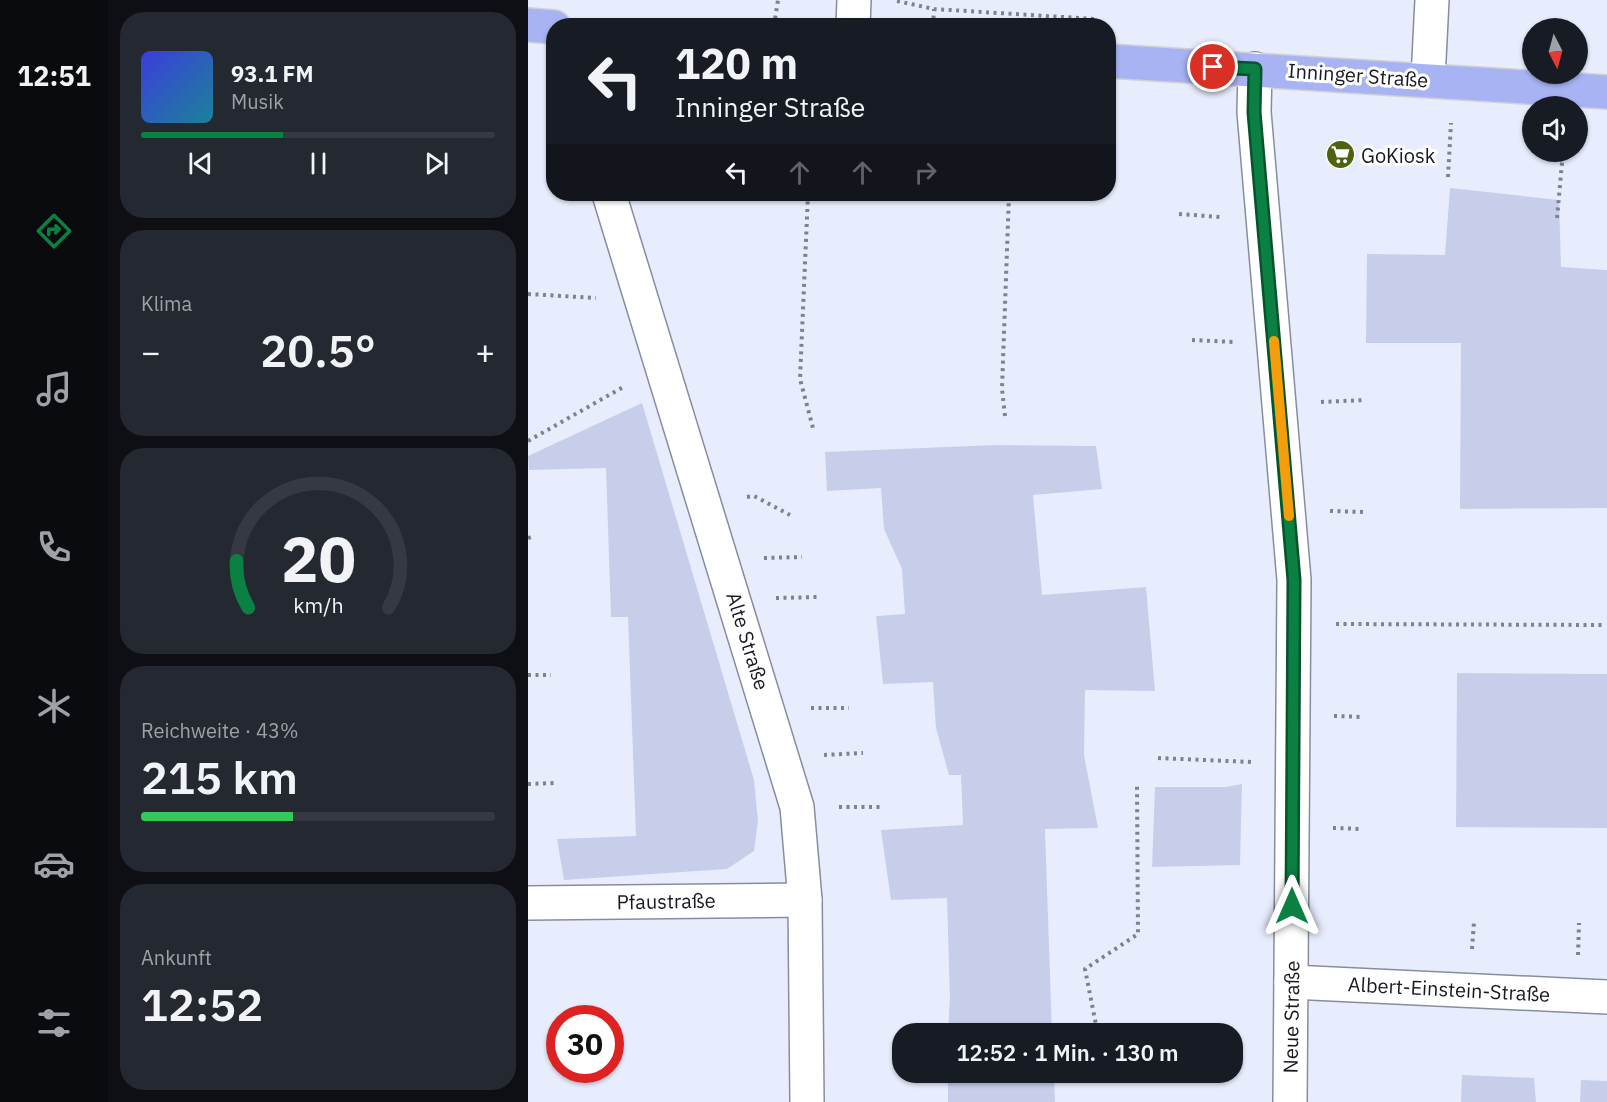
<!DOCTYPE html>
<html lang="de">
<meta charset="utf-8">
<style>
body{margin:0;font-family:"IBM Plex Sans",sans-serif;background:#242831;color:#f1f3f6;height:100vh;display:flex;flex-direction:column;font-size:22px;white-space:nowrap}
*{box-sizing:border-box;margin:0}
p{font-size:20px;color:#9ea1a6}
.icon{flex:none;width:33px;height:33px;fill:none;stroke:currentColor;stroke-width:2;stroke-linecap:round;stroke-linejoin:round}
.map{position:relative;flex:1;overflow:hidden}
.side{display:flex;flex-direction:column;gap:12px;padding:12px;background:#0d0f14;width:420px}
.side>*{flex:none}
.top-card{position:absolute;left:18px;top:18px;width:570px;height:183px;border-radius:24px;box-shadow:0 2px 4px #0004;background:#171b24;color:#f1f3f6;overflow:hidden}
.needle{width:39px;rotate:174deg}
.buttons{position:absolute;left:994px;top:18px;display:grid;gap:12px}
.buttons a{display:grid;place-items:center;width:66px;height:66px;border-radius:50%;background:#171b24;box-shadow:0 2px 4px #0004;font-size:30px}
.speed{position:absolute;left:18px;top:1005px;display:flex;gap:12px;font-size:30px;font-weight:700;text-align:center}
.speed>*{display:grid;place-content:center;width:78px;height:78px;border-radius:50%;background:#171b24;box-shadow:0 2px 4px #0004;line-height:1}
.speed .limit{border:9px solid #d22;background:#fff;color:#111}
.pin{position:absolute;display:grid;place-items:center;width:51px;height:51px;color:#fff;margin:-26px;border:3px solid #fff;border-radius:50%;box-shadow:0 2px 6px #0007}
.me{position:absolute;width:66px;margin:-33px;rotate:0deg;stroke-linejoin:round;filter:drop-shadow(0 0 4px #0008)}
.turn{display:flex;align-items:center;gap:21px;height:126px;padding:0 30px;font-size:27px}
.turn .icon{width:78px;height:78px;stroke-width:2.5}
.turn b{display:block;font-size:42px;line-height:51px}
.lanes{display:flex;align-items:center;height:57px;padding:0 30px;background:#0003;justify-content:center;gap:30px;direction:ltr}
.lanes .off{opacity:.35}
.big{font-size:45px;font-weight:600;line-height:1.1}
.side .tile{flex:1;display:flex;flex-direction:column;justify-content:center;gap:9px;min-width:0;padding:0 21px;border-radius:24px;background:#242831}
.side .dial{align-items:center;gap:0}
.dial svg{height:156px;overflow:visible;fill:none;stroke:#363941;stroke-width:7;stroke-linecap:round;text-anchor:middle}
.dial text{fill:#f1f3f6;stroke:none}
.song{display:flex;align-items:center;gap:18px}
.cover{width:72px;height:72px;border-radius:9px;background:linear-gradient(135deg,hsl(240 70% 55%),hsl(190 70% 35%))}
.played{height:6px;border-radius:3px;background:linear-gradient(90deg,#0b8043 40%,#363941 40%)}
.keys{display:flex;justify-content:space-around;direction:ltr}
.heat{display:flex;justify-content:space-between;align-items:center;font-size:33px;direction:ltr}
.charge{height:9px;border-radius:4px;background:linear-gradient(90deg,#34c759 43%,#363941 0)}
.trip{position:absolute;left:364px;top:1023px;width:351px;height:60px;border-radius:24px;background:#171b24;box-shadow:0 2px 4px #0004;font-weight:600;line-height:60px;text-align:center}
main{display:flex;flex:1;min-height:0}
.dock{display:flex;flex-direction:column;width:108px;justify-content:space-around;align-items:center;background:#090b0e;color:#9ea1a6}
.dock .icon{width:42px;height:42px}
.dock .selected{color:#0b8043}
.dock b{font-size:27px;color:#f1f3f6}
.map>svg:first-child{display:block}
</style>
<main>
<nav class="dock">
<b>12:51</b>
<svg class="icon selected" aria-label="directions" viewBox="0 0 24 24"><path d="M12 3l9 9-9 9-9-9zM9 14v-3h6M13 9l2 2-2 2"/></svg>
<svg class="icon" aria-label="music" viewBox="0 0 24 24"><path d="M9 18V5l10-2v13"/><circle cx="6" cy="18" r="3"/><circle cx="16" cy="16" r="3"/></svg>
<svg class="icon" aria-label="phone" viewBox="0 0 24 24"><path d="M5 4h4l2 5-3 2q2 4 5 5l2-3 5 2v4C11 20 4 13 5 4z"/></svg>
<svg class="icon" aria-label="climate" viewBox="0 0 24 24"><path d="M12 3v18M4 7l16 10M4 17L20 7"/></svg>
<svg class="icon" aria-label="car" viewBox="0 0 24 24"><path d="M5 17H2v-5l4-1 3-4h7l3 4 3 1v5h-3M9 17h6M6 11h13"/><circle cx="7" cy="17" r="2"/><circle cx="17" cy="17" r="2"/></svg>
<svg class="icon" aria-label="filters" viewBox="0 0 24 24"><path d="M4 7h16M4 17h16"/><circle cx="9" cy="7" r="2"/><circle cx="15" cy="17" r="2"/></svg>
</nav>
<section class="side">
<div class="tile">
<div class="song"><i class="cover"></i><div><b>93.1 FM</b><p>Musik</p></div></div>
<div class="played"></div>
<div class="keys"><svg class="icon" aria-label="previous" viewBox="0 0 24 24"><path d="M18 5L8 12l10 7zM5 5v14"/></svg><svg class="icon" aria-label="pause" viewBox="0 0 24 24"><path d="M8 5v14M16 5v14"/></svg><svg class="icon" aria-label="next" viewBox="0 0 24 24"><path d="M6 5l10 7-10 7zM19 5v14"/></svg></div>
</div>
<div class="tile"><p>Klima</p>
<div class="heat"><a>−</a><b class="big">20.5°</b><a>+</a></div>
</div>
<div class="tile dial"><svg viewBox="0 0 100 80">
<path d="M14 69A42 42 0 1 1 86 69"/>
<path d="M14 69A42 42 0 0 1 8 45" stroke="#0b8043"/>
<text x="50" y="56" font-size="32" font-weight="700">20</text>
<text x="50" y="72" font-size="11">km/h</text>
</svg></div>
<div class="tile"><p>Reichweite · 43%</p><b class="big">215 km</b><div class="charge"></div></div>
<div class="tile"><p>Ankunft</p><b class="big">12:52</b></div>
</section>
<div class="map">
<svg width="1079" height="1102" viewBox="0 0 1079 1102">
<rect width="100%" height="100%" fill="#e8edfe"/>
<!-- green -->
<g fill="#c7ceea">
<path d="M922,188L1031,200L1033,267L1079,270V508L932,509L933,343H838L839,254L917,255Z"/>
<path d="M114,403L226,780L230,821L226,851L199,869L36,880L29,839L108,836L100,617H83L78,468L1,470L0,456Z"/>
<path d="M469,445L568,446L574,489L505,495L514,595L618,587L627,691L557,690L556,755L570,828L517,829L524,1033H420L422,999L419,898L363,900L353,830L435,825L433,775H421L408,728L405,682L355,684L348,616L377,614L374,569L356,529L353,488L299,491L297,452Z"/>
<path d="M929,673L1079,674V828L928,827Z"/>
<path d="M714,784L712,865L624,867L627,787H698Z"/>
<path d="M420,1073H526L527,1102H420Z"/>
<path d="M934,1075L1006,1078L1008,1102H933Z"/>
<path d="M1053,1080L1079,1081V1102H1052Z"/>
</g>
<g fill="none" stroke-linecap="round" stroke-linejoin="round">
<defs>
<g id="minor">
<path d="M325,26L326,0"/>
<path d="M727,69L726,112L766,580L762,1102"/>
<path d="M900,79L904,0"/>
<path d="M81,194L269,807L277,900L279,1102"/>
<path d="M0,903L277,900"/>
<path d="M763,982L1079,997"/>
</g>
<g id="major">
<path d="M0,25L26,27"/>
<path d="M580,61L1079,92"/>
</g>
</defs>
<!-- minor casing -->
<use href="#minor" stroke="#878da0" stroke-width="36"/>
<!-- major casing -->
<use href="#major" stroke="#d1d1d3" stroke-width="36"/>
<!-- path -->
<g stroke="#7e818e" stroke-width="4" stroke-dasharray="3 4.5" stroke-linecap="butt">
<path d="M369,1L406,9L567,19"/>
<path d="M246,26L250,0"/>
<path d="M405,26L406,9"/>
<path d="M920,177L923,123"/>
<path d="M280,194L272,379L285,428"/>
<path d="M651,214L692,217"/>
<path d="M1029,218L1035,152"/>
<path d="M0,294L68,298"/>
<path d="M664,340L705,342"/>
<path d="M793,402L837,400"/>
<path d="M477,416L474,389L481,194"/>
<path d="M0,441L97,386"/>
<path d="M219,497L226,496L262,515"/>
<path d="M802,511L837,512"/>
<path d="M0,538L3,537"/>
<path d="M236,558L274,557"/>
<path d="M248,598L289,597"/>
<path d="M808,624L1074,625"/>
<path d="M0,675H23"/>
<path d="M283,708H321"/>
<path d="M806,716L835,717"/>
<path d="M296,755L335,753"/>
<path d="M630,758L723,762"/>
<path d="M0,784L27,783"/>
<path d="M311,807H352"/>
<path d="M805,828L834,829"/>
<path d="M944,949L946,922"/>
<path d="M1050,955L1051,923"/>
<path d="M569,1030L557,969L610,934L609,785"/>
</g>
<!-- minor -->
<use href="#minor" stroke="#fff" stroke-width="33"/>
<!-- major -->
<use href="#major" stroke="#a8b3f3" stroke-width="33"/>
</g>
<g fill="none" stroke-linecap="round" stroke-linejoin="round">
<defs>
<path id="route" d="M685,67L727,69L726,112L766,580L764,906"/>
</defs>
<!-- route casing -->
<use href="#route" stroke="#07532c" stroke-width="15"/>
<!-- route -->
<use href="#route" stroke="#0b8043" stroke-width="10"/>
<!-- slow -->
<path stroke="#f59e0b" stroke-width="10" d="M746,341L761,516"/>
</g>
<!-- icons -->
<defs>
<symbol id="supermarket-disc" viewBox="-11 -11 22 22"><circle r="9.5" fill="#4d630f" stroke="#fff"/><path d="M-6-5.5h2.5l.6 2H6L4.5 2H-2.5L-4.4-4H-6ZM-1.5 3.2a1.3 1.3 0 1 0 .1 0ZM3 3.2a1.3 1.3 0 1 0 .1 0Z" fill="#fff"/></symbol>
</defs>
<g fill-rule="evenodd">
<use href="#supermarket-disc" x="796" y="138" width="33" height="33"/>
</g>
<g text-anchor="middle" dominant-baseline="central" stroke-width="6" stroke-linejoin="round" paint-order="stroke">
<!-- street labels -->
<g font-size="20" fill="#181a22" stroke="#fff">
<text transform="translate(830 75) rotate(4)">Inninger Straße</text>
<text transform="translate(220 641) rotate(73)">Alte Straße</text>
<text transform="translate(138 901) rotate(-1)">Pfaustraße</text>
<text transform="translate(921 989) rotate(3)">Albert-Einstein-Straße</text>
<text transform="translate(763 1017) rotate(-89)">Neue Straße</text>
</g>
<!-- poi labels -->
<g font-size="20" fill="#181a22" stroke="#fff" text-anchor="start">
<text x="833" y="155">GoKiosk</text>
</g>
</g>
</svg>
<div class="buttons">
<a><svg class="needle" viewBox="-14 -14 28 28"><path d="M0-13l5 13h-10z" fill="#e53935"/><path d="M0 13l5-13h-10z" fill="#9ea1a6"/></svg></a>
<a><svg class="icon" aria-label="sound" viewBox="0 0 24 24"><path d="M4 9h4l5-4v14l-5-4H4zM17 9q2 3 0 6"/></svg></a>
</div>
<div class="speed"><div class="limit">30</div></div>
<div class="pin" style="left:685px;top:67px;background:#d93025"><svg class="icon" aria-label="arrive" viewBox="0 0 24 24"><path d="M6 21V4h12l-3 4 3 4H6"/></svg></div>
<svg class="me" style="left:764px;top:906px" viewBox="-20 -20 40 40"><path d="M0-17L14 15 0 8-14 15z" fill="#0b8043" stroke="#fff" stroke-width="4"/></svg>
<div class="trip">12:52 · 1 Min. · 130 m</div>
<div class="top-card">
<div class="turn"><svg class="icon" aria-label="left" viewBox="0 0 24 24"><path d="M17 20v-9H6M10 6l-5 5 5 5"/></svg><div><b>120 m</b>Inninger Straße</div></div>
<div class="lanes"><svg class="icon" aria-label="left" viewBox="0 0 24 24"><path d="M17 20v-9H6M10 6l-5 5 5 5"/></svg><svg class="icon off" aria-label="ahead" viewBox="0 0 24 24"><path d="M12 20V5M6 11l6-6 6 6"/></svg><svg class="icon off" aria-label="ahead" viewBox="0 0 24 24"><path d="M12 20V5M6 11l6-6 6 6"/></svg><svg class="icon off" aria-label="right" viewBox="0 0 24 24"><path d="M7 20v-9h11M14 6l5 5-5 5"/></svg></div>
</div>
</div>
</main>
